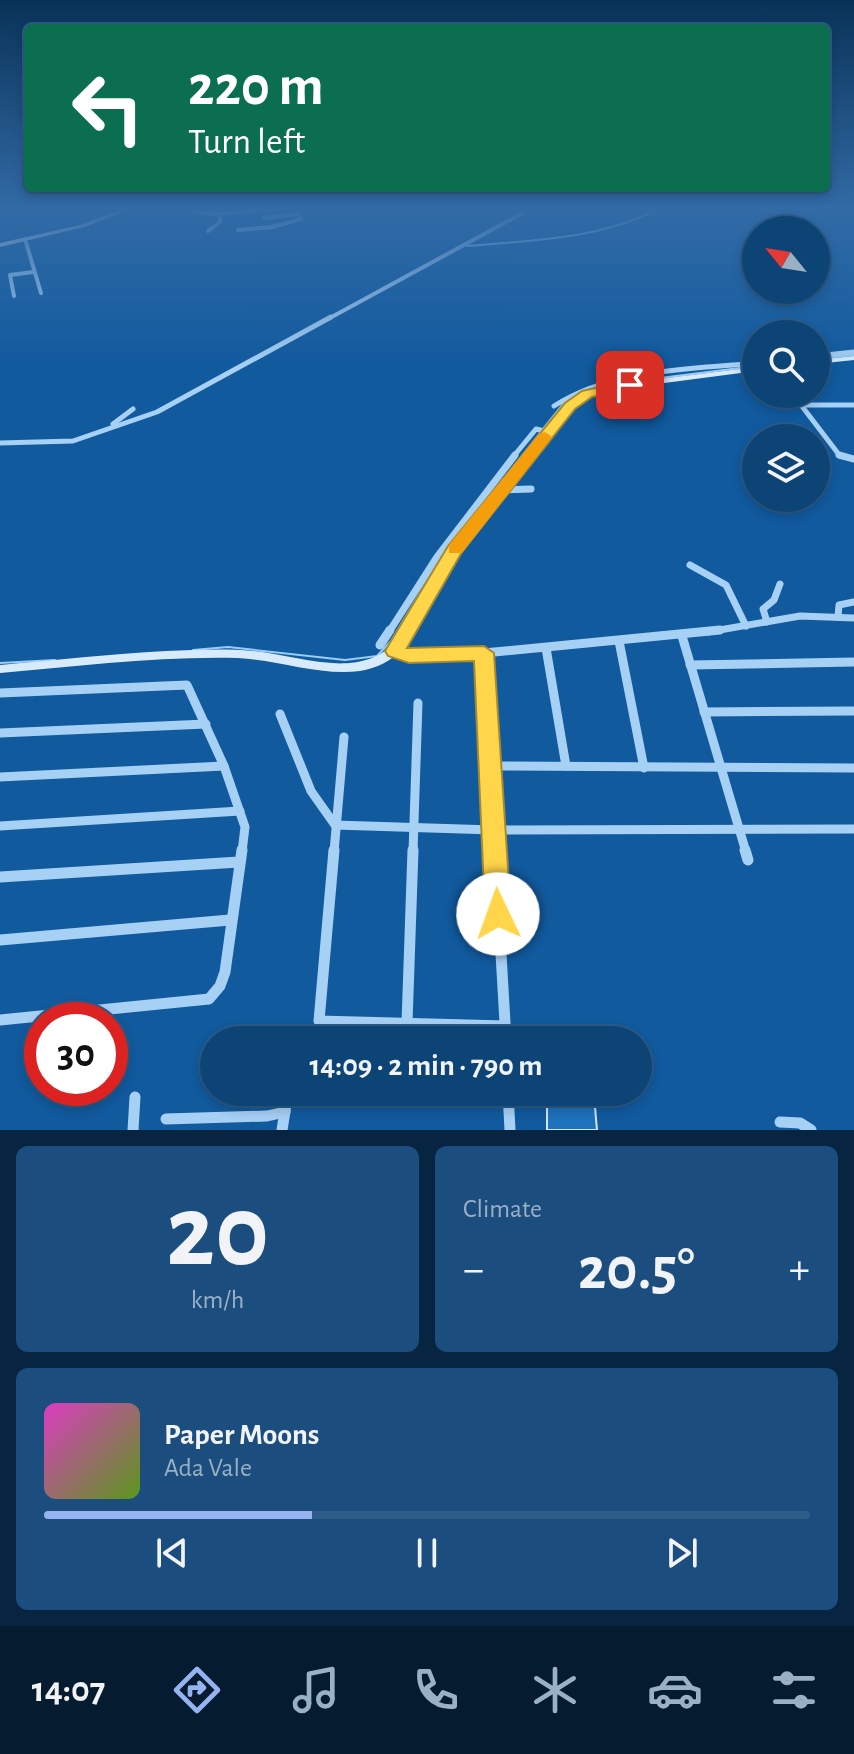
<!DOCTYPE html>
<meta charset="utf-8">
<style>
body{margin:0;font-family:"Alegreya Sans",sans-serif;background:#1b4e7e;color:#f1f3f6;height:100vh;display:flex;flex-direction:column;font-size:30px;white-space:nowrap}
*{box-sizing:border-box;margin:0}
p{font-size:26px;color:#9ab0c5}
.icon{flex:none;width:44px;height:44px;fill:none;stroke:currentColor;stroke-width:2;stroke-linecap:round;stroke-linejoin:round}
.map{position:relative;height:1130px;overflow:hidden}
.panel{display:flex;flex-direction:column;gap:16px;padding:16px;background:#072541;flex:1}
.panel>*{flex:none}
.banner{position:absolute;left:24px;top:24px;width:806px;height:168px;border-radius:8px;box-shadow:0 4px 12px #0003,0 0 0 2px #2d5c88;background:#0b6e4f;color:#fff;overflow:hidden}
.needle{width:52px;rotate:300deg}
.controls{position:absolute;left:742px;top:216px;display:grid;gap:16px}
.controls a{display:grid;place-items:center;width:88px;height:88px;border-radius:50%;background:#0d4476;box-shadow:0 4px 12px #0003,0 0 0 2px #2d5c88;font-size:40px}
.speed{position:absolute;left:24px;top:1002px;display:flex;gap:16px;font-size:40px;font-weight:700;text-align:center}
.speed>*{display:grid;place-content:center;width:104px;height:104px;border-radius:50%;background:#0d4476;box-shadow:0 4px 12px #0003,0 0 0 2px #2d5c88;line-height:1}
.speed .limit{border:12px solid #d22;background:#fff;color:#111}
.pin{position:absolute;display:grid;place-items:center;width:68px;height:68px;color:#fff;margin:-34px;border-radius:16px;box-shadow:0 4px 12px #0006}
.me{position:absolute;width:88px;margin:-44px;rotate:357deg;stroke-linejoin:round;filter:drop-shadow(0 0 6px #0008)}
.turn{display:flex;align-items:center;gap:28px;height:168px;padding:0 32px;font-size:36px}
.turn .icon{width:104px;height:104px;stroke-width:2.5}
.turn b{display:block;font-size:56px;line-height:68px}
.big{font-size:60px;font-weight:700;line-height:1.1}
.panel .tile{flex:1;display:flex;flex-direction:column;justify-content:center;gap:12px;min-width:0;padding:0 28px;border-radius:12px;background:#1b4e7e}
.panel .dial{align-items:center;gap:0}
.dial b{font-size:104px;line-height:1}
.song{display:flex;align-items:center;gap:24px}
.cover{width:96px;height:96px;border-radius:12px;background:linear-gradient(135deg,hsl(310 70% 55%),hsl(90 70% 35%))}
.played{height:8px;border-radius:4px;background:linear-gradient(90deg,#95b2f1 35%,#2d5c88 35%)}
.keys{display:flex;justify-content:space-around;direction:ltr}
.heat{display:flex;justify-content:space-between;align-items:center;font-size:44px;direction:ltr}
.panel .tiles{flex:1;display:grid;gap:16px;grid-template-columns:1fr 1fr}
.tile:last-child{grid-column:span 2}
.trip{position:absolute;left:200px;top:1026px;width:452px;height:80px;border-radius:40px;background:#0d4476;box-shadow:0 4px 12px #0003,0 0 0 2px #2d5c88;font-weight:700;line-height:80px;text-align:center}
.tabs{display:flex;height:128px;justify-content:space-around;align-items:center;background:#051b2f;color:#9ab0c5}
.tabs .icon{width:56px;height:56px}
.tabs .on{color:#95b2f1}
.tabs b{font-size:36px;color:#f1f3f6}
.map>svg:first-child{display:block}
</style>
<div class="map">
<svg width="854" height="1130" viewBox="0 0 854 1130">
<rect width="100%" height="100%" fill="#115a9e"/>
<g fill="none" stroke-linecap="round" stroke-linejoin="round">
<!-- stream -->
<g stroke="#99cdf8" stroke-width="2">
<path d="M467,246C534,240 593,240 655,211L650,209"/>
<path d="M816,359L854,355"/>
<path d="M660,378L756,366"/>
<path d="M642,380L655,378"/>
<path d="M602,387L636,381"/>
<path d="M543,429L564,403"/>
<path d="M193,650L228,647L345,660L377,656L391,641L440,559L540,433"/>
<path d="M0,663L55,660"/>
</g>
</g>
<!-- building -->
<path fill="#1f72bd" stroke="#d0e8fe" stroke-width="2" d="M547,1104L595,1107L597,1130H547Z"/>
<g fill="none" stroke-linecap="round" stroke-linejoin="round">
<!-- street-far4 -->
<g stroke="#a7d0f5" stroke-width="4">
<path d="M264,218L298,214"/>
<path d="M238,230L272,227L301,219L296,209"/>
<path d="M208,231L220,222V214"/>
<path d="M25,239L41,293"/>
<path d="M14,296L10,275L33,272"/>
<path d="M328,319L530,209"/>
</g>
<!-- street-far3 -->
<g stroke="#a7d0f5" stroke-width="5">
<path d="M816,356L854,352"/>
<path d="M554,406C614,368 687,370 756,363"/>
<path d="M113,424L133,409"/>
<path d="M0,443L73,441L157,412L331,317"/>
<path d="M513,457L536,429L548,432"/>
<path d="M845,457L840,456L801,405H854"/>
</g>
<!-- street-far2 -->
<g stroke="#a7d0f5" stroke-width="7">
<path d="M839,455L854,459"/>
<path d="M502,490L531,489"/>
<path d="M690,565L726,585L746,626"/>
<path d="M838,617L839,605L854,602"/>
<path d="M767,622L763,609L774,600L780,584"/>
<path d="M389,632L437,557L515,455"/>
<path d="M708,632L800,616L854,618"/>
</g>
<!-- street-far1 -->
<g stroke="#a7d0f5" stroke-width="9">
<path d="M682,636L746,852"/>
<path d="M619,641L644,768"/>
<path d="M380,645L390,630"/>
<path d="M546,648L566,766"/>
<path d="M395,651L409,655L484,653L720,630"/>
<path d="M484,653L495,852"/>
<path d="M690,665L854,662"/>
<path d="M0,693L187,685L224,766L245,827L242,852"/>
<path d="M704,712L854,711"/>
<path d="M280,714L311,791L335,825L493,830L854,829"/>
<path d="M0,733L206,724"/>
<path d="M490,766L854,768"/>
<path d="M0,777L224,766"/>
<path d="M0,826L240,811"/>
<path d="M334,852L344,737"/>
<path d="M413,852L418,703"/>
</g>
<!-- street -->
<g stroke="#a7d0f5" stroke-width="11">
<path d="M334,850L319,1021L505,1026"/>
<path d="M495,850L506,1040"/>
<path d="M745,850L748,860"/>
<path d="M0,877L239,862"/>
<path d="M0,940L230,920"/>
<path d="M0,1020L209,999L220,986L225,972L242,850"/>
<path d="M407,1023L413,850"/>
<path d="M508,1092L510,1130"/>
<path d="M166,1119L267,1116L285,1112"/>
<path d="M780,1122L800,1123L811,1130"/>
<path d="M133,1130L135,1097"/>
<path d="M282,1130L288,1092"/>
</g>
<!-- secondary -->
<g fill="#d7ebfd" fill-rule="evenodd">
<path d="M123,209H132L84,227L0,247V243L80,225Z"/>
<path d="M182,209L209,212L275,209L272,211L209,216Z"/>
<path d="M854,356V360L816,364V360Z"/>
<path d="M756,367V371L611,390L577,403L459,551L403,649C391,661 377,668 360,671C319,676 279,660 238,658C159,656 79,666 0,673V665C55,660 111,654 166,651C195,650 224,648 253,651C297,655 358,681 394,643L450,548L571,399L610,385Z"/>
</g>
</g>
<!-- sky -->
<linearGradient id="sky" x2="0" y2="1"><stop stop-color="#093257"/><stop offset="0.57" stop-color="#326ba6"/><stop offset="1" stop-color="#326ba6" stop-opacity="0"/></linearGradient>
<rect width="854" height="367" fill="url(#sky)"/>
<!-- route -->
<path fill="#ffd54a" stroke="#a68a30" stroke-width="2" d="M630,380L637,385L635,388L592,397L575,409L462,552L407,648L484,646L494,653L511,914L508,922L498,926L489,922L485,914L474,661L409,663L388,656L385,651L448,546L565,403L582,391Z"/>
<!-- slow -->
<path fill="#f59e0b" d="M545,432L552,437L462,553H449V545L539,434Z"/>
</svg>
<div class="controls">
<a><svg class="needle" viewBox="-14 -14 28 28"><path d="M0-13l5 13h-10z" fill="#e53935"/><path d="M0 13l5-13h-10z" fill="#9ab0c5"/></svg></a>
<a><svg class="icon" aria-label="search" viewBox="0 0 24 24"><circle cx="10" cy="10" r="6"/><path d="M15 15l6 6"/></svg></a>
<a><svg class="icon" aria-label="layers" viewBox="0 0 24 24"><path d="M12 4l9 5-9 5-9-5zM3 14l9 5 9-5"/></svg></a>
</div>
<div class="speed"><div class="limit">30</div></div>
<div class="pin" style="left:630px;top:385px;background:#d93025"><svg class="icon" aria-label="arrive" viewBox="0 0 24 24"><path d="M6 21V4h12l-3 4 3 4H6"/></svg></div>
<svg class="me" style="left:498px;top:914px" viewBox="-20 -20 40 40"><circle r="19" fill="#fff"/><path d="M0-13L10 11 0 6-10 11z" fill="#ffd54a"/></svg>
<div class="trip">14:09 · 2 min · 790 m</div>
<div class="banner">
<div class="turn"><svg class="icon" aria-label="left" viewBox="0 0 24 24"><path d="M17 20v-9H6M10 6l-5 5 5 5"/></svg><div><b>220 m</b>Turn left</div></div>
</div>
</div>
<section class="panel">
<div class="tiles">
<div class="tile dial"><b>20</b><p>km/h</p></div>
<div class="tile"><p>Climate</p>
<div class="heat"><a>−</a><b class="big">20.5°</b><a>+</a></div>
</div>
<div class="tile">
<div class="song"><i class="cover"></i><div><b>Paper Moons</b><p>Ada Vale</p></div></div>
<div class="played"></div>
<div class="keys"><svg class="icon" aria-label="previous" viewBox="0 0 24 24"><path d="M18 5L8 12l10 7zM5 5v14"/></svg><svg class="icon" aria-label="pause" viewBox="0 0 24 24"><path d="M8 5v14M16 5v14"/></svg><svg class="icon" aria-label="next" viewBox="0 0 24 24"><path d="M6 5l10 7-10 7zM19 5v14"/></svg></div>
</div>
</div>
</section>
<nav class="tabs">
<b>14:07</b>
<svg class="icon on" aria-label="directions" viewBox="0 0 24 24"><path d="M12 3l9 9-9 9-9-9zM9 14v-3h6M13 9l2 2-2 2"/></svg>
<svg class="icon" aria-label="music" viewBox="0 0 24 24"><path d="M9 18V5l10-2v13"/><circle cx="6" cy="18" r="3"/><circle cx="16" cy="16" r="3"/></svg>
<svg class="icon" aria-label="phone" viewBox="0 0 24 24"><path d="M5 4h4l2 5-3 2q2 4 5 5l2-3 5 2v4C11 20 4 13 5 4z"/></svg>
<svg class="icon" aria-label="climate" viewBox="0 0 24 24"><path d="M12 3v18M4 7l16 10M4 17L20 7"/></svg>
<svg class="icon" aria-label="car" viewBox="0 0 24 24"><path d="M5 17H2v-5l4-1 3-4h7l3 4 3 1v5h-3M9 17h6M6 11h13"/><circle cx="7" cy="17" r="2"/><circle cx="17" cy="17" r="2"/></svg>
<svg class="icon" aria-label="filters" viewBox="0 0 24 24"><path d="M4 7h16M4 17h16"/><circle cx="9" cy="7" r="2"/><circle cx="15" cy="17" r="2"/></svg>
</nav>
